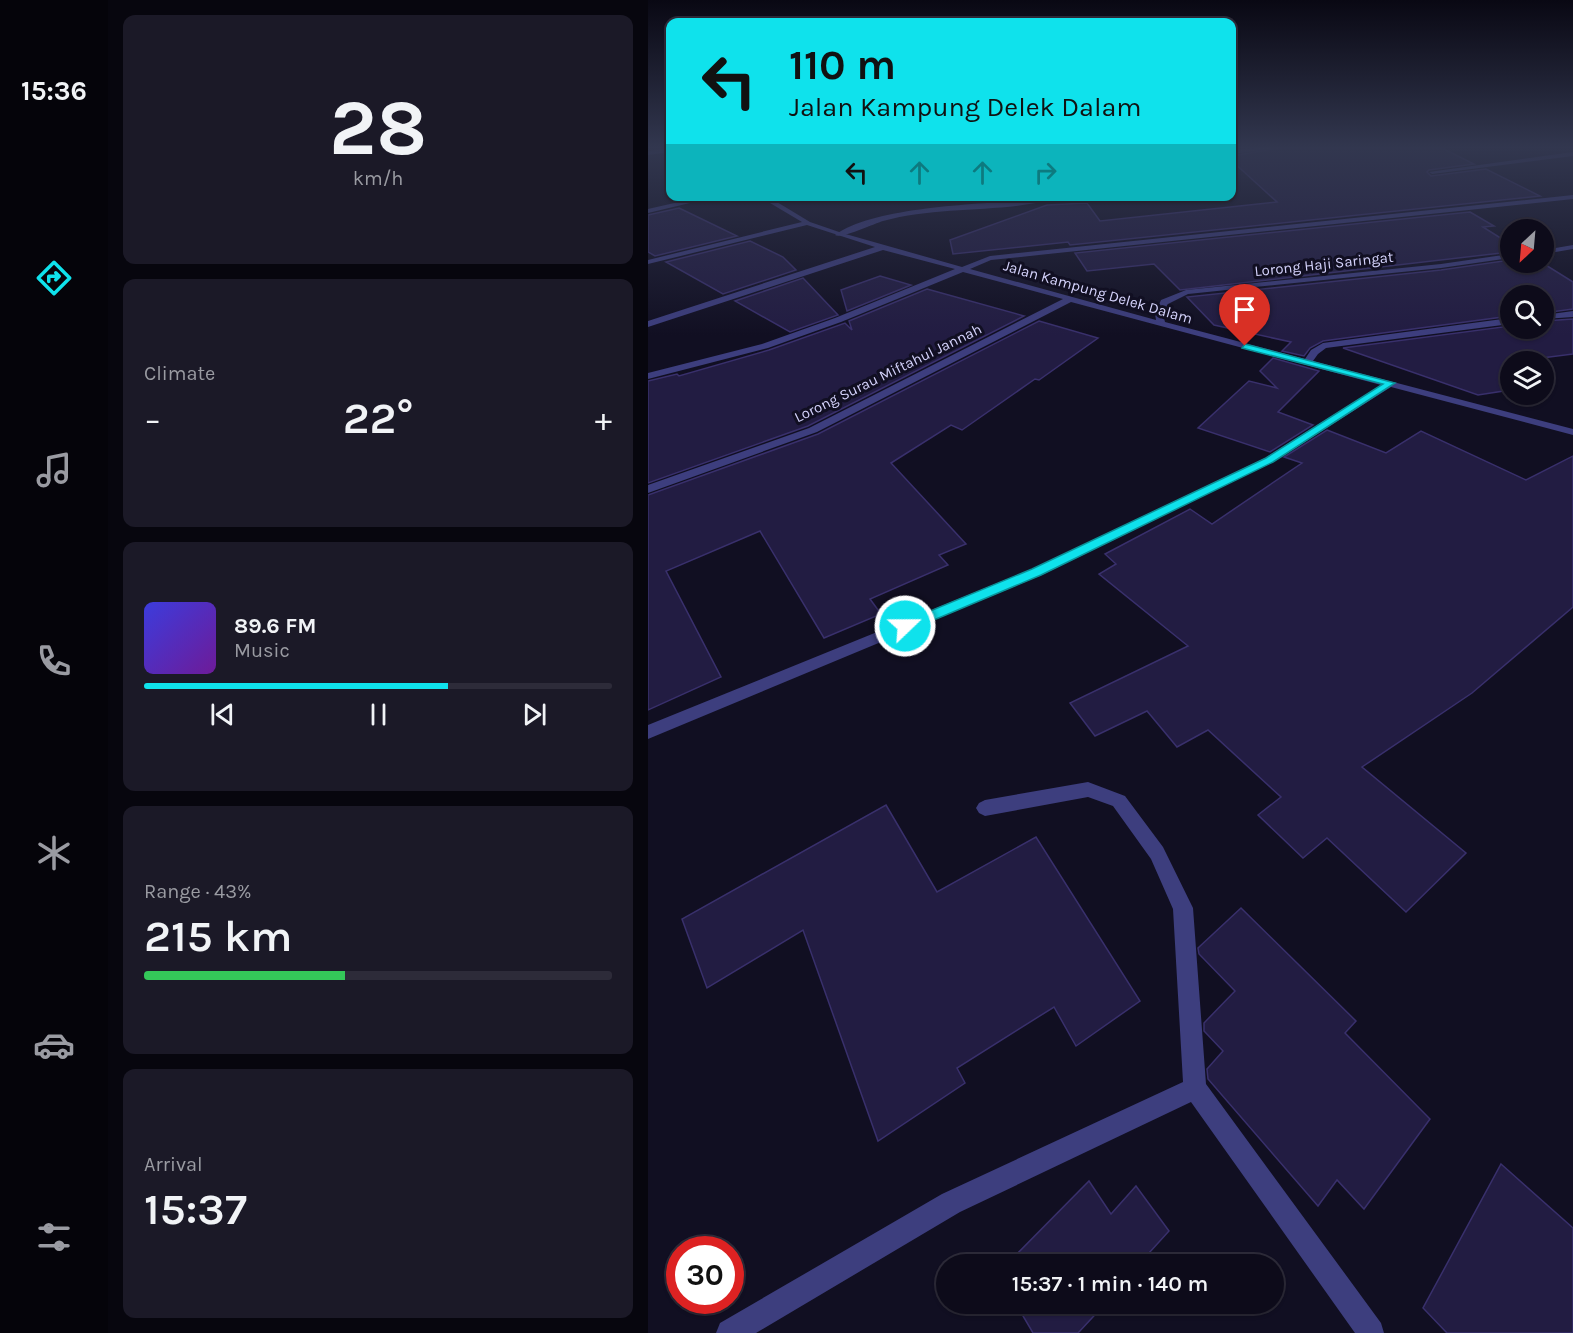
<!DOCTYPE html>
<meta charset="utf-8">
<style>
body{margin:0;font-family:Karla,sans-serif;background:#1b1927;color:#f1f3f6;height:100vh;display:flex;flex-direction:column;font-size:22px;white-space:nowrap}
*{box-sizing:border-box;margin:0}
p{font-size:20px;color:#9a9ba2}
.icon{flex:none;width:33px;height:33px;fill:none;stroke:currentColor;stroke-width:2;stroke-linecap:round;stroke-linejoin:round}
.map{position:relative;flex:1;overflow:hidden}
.sheet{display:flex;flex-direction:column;gap:15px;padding:15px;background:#07060e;width:540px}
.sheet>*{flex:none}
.guide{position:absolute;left:18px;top:18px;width:570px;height:183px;border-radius:12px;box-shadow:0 2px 4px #0004,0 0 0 2px #2d2b39;background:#0fe2ec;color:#111;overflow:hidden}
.needle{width:39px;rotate:206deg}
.tools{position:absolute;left:852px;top:219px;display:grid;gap:12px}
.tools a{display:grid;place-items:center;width:54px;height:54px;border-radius:50%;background:#0d0b1a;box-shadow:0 2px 4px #0004,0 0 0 2px #2d2b39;font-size:30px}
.speed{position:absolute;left:18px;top:1236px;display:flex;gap:12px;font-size:30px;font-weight:700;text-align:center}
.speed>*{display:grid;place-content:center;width:78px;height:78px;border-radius:50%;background:#0d0b1a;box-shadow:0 2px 4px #0004,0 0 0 2px #2d2b39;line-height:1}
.speed .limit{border:9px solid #d22;background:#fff;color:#111}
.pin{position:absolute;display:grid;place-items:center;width:51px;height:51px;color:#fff;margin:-62px -26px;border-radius:50% 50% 50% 0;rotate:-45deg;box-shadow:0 0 6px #0007}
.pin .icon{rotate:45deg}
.me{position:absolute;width:66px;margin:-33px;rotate:68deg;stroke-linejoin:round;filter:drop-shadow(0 0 4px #0008)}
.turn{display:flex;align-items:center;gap:21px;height:126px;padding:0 24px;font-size:27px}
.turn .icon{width:78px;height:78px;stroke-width:2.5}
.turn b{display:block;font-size:42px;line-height:51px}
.lanes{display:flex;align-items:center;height:57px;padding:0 24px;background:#0003;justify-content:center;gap:30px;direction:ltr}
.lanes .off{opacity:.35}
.big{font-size:45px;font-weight:600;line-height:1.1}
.sheet .widget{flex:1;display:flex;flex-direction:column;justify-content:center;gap:9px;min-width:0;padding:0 21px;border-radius:12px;background:#1b1927}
.sheet .dial{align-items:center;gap:0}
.dial b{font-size:78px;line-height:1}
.song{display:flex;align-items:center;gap:18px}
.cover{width:72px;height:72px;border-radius:9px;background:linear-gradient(135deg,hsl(240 70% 55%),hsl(280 70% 35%))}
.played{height:6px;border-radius:3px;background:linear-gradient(90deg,#0fe2ec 65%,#2d2b39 65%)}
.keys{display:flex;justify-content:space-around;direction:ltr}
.heat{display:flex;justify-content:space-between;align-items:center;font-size:33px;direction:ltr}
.charge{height:9px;border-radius:4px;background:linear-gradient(90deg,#34c759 43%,#2d2b39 0)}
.trip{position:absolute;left:288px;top:1254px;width:348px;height:60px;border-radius:30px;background:#0d0b1a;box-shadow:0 2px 4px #0004,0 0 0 2px #2d2b39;font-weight:600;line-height:60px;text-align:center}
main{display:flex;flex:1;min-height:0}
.menu{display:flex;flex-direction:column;width:108px;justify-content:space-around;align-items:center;background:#05040a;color:#9a9ba2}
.menu .icon{width:42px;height:42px}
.menu .current{color:#0fe2ec}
.menu b{font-size:27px;color:#f1f3f6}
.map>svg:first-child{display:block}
</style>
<main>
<nav class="menu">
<b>15:36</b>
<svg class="icon current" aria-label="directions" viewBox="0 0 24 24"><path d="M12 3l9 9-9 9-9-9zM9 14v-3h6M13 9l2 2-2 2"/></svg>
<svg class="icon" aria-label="music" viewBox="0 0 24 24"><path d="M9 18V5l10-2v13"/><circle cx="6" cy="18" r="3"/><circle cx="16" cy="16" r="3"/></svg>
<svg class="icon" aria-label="phone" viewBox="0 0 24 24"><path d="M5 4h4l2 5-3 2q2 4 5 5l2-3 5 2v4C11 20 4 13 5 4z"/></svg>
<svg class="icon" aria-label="climate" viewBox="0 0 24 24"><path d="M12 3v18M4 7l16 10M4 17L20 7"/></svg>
<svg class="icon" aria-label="car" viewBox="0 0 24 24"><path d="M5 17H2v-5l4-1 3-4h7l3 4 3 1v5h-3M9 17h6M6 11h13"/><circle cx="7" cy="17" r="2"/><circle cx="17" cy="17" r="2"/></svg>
<svg class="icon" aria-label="filters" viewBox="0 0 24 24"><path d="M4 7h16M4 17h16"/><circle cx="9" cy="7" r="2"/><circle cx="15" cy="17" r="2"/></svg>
</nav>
<section class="sheet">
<div class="widget dial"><b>28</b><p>km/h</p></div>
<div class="widget"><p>Climate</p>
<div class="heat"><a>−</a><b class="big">22°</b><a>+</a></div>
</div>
<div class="widget">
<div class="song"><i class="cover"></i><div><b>89.6 FM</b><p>Music</p></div></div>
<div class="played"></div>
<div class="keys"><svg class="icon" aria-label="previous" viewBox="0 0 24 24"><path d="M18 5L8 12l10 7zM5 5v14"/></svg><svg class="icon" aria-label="pause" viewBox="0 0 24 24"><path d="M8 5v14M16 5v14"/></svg><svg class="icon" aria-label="next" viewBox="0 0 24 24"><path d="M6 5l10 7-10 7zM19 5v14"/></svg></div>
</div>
<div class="widget"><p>Range · 43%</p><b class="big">215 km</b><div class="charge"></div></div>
<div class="widget"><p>Arrival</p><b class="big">15:37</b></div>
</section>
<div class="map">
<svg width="925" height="1333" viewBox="0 0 925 1333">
<rect width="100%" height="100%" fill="#110f22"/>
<!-- building -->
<g fill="#221c42" stroke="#39306c" stroke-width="1.5">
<path d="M632,148H794L826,164L781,170L779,172L783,176L838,169L892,196L422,245L420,242L305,254L302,240L399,205L439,203L452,221L629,202L584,161V156Z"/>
<path d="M31,208L89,236L7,256L0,252V215Z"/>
<path d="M822,212L846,226L835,227L862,244V252L532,290L506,264L439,271L427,253Z"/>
<path d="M102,241L135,257L148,270L75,294L18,262Z"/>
<path d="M862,260V262H893L925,282V309L896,313V296H862V316L675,341L662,348L656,356L634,351L643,342L566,325L539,297L793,270Z"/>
<path d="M232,276L263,285L199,311L193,290Z"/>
<path d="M155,278L190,315L142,332L87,301Z"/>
<path d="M279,289L376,316L160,426L0,483V381L29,374L31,376L121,350L197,323L204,330L201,321Z"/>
<path d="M925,319V354L862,362V390L830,395L695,348L862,326V328H896V321Z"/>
<path d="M391,321L450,338L391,380L387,379L314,430L303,425L243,463L318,544L291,555L300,565L222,599L233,614L176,638L112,531L18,571L73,677L0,710V495L170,434Z"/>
<path d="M625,358L671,371L630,412L665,425L622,452L550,428L601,381L629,388L612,371Z"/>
<path d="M679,430L738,453L773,431L878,480L925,456V607L824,693L714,767L818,853L758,912L679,838L655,858L610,815L633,797L560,730L529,747L499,711L447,736L422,703L540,646L451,574L468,564L457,554L542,509L564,524L654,463L636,457Z"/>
<path d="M238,805L289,892L388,837L492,1001L428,1046L406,1007L309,1068L317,1083L230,1141L155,930L59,988L34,919Z"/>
<path d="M593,908L708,1021L697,1033L782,1119L716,1209L689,1180L670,1206L560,1079L559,1069L575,1051L556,1031V1023L587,991L551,954L550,948Z"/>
<path d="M853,1164L925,1228V1333H799L775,1308Z"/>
<path d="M441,1181L463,1214L488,1186L521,1231L491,1264H359Z"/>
<path d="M368,1304H457L430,1333H385Z"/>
</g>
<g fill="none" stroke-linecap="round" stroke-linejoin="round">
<!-- service -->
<g fill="#3d3e7e" fill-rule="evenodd">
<path d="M57,196H71L0,213V209Z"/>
<path d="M386,200L388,203C338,212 285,207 235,221C225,224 194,239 187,235C228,206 335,204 386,200Z"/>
</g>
<!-- minor -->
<g fill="#3d3e7e" fill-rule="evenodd">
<path d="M22,148V152L0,155V151Z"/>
<path d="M609,148H630L584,154V150Z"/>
<path d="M925,152V156L784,174L781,172Z"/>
<path d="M925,195V199L343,260L322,269L508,320L507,314L513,300L538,290L793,264L862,254V258L793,268L540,294L520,304L515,314L517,322L657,359L663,350L675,343L862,318V324L678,348L670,354L665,361L925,429V435L743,387L625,462L394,575L0,739V725L384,569L617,458L733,385L423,302L169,432L0,493V485L161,428L415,299L315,272L193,322L120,348L0,379V373L114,344L187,318L307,269L235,250L0,327V321L227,247L159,225L0,264V260L154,222L110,196H119L162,222L194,233L314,267L342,256Z"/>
<path d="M925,245V249L896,254V250Z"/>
<path d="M925,311V317L896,319V315Z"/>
<path d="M440,782L477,796L515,847L545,908L558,1084L733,1323L736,1333H707L543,1102L312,1212L108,1333H68L72,1323L294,1194L535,1082L525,909L503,859L465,806L440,797L337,816L331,813L328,808L331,803L337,800Z"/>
</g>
</g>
<!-- sky -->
<linearGradient id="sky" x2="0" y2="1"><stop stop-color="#090813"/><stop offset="0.44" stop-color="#32374f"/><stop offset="1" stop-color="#32374f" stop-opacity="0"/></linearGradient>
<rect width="925" height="335" fill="url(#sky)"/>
<!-- route -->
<path fill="#0fe2ec" stroke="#0a9399" stroke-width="1.5" d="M597,344L747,383L625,462L393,575L262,630H253V623L384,569L618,458L735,384L594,348Z"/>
<g text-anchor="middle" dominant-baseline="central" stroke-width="6" stroke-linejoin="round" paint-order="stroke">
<!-- far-street labels -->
<g font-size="15" fill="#d5d3fc" stroke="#110f22">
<text transform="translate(676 264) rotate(-6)">Lorong Haji Saringat</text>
<text transform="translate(450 292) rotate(16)">Jalan Kampung Delek Dalam</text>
<text transform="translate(240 373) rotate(-26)">Lorong Surau Miftahul Jannah</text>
</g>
</g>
</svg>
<div class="tools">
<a><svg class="needle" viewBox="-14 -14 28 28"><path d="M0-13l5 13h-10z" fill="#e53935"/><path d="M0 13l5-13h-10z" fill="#9a9ba2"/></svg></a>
<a><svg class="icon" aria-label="search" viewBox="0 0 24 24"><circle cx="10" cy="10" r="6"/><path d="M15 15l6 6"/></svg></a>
<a><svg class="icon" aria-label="layers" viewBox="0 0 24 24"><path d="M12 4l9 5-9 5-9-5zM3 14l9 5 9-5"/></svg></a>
</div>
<div class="speed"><div class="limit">30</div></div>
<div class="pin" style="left:597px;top:346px;background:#d93025"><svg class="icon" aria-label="arrive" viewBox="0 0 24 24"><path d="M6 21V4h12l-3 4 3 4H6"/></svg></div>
<svg class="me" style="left:257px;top:626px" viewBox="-20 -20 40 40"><circle r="17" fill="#0fe2ec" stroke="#fff" stroke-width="3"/><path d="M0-11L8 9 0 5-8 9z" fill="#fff"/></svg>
<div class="trip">15:37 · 1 min · 140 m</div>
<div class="guide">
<div class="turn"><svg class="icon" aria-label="left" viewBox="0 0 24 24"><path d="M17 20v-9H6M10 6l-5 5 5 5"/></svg><div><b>110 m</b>Jalan Kampung Delek Dalam</div></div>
<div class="lanes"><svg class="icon" aria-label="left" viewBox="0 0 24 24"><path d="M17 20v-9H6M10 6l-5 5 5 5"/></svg><svg class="icon off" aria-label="ahead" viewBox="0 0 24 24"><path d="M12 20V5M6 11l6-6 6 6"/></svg><svg class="icon off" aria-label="ahead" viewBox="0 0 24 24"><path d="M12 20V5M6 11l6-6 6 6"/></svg><svg class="icon off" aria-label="right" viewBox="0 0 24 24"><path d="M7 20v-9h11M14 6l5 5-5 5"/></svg></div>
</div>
</div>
</main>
